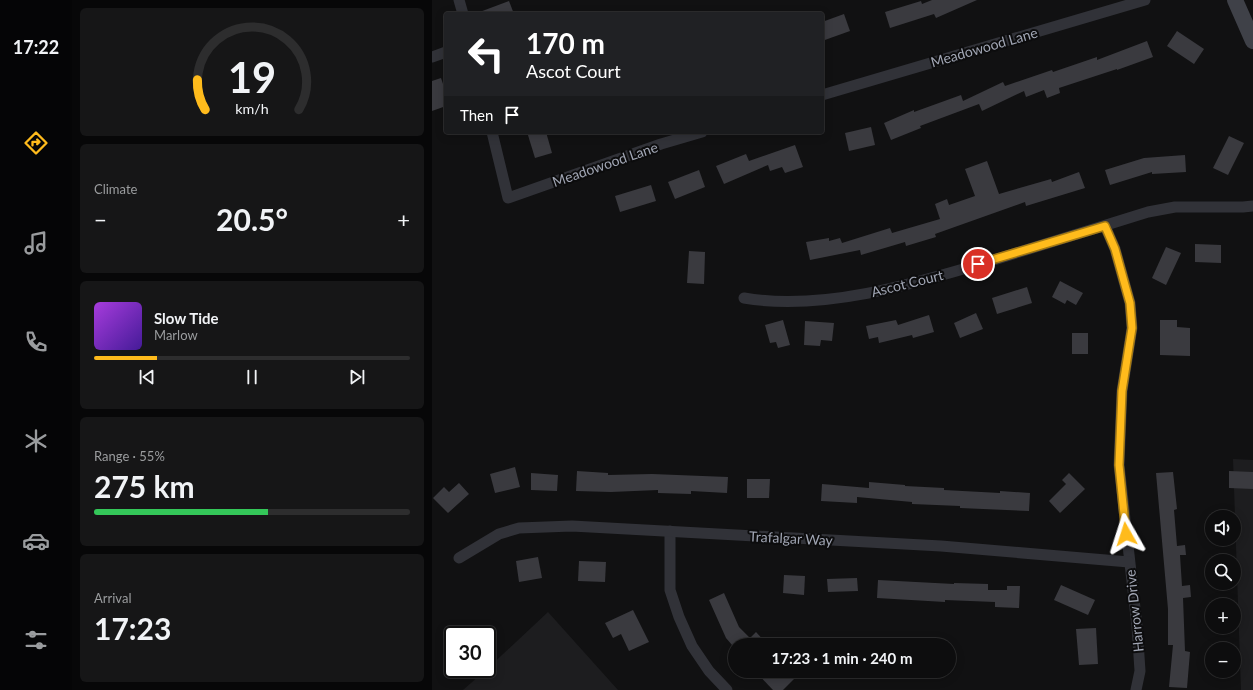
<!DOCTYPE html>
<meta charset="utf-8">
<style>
body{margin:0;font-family:Lato,sans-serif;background:#161617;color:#f1f3f6;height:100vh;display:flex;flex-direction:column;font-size:15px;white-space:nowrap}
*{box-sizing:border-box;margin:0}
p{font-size:13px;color:#9a9c9e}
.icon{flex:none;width:22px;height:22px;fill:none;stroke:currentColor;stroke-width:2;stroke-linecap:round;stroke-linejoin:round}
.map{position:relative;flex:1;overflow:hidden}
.side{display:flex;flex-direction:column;gap:8px;padding:8px;background:#070708;width:360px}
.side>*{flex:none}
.guide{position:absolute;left:12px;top:12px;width:380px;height:122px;border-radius:4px;box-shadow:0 2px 10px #0003,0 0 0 1px #2d2d2e;background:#202124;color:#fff;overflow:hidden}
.tools{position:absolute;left:773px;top:510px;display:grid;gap:8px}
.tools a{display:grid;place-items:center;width:36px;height:36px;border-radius:50%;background:#0d0d0e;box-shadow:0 2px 10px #0003,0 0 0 1px #2d2d2e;font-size:20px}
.speed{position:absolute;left:12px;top:626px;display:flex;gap:8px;font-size:20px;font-weight:700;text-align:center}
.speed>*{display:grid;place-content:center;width:52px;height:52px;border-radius:50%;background:#0d0d0e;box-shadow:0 2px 10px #0003,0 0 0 1px #2d2d2e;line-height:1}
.speed .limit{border:2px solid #111;border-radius:6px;background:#fff;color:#111}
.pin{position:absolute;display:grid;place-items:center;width:34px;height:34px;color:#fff;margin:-17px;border:2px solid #fff;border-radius:50%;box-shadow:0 1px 4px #0007}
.me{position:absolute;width:44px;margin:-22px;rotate:354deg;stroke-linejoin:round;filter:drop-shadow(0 0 3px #0008)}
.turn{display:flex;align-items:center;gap:14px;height:84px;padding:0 16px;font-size:18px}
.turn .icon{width:52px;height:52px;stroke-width:2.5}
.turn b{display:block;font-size:28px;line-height:34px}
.then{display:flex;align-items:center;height:38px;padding:0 16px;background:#0003;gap:8px;font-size:15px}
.big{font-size:30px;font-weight:700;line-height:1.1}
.side .widget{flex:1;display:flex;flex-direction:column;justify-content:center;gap:6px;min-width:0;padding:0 14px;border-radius:6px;background:#161617}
.side .dial{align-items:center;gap:0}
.dial svg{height:104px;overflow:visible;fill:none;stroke:#2d2d2e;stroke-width:7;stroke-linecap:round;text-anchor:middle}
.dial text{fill:#f1f3f6;stroke:none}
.song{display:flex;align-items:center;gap:12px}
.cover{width:48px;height:48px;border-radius:6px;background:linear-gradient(135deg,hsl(280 70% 55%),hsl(260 70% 35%))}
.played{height:4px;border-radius:2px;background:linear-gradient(90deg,#ffbb1c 20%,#2d2d2e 20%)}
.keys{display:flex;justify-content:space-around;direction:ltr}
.heat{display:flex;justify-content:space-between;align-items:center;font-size:22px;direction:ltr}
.charge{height:6px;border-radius:3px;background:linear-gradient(90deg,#34c759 55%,#2d2d2e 0)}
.trip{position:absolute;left:296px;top:638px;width:228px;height:40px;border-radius:20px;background:#0d0d0e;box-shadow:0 2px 10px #0003,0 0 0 1px #2d2d2e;font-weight:700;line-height:40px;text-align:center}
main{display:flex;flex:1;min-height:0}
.tabs{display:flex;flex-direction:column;width:72px;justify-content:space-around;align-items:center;background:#050506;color:#9a9c9e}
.tabs .icon{width:28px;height:28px}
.tabs .current{color:#ffbb1c}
.tabs b{font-size:18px;color:#f1f3f6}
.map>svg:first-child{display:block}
</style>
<main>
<nav class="tabs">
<b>17:22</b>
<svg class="icon current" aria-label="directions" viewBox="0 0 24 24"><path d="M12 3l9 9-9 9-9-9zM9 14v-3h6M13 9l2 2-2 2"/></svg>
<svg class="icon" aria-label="music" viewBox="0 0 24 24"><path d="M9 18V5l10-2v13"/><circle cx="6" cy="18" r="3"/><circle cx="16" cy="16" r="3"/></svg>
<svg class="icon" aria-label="phone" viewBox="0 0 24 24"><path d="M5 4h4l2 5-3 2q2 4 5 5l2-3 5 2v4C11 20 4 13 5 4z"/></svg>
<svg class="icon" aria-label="climate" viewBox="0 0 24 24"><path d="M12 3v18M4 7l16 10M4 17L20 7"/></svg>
<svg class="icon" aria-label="car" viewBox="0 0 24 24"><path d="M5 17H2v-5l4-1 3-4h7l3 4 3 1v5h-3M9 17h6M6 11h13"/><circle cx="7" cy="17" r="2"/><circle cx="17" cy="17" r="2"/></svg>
<svg class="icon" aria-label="filters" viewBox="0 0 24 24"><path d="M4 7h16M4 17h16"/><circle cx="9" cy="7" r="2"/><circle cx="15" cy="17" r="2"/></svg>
</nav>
<section class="side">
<div class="widget dial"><svg viewBox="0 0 100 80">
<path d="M14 69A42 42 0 1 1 86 69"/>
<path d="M14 69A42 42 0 0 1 8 46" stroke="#ffbb1c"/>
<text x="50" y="56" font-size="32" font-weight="700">19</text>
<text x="50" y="72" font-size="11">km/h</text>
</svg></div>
<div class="widget"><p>Climate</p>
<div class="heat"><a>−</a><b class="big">20.5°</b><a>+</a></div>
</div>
<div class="widget">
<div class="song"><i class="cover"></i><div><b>Slow Tide</b><p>Marlow</p></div></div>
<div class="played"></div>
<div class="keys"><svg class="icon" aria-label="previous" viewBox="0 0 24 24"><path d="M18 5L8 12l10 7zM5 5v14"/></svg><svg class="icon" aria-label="pause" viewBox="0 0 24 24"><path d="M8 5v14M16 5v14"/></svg><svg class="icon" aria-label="next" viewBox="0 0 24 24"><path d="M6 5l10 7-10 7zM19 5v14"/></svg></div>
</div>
<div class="widget"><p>Range · 55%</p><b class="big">275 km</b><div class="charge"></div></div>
<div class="widget"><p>Arrival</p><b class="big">17:23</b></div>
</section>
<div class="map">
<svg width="821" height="690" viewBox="0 0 821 690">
<rect width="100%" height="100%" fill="#111112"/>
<!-- built -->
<g fill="#1d1d1f">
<path d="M801,459L821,460V690H809Z"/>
<path d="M116,612L186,690H31L55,669Z"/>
</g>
<!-- building -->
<g fill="#3a3a3f">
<path d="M500,0H545L504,18L502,14L458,28L453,12L489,1L490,4Z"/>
<path d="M77,1L82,14H45V13Z"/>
<path d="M412,14L418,31L390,41V22Z"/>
<path d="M745,31L772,49L762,64L735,46Z"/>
<path d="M715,41L721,57L685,70V69L627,88L628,93L615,98L612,90L594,97L592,91L550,111L547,104L488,126L489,128L459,140L452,123L482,110V112L529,95L531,101L571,82L573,86L620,70L621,72L665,57V60Z"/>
<path d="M9,78L14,93V106L0,111V81Z"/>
<path d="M439,127L443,145L417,151L413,133Z"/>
<path d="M95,132H114L120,153L103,158Z"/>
<path d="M797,136L812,143L796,175L781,168Z"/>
<path d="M363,145L371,167L353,173L350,167L338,171L336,165L292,184L284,166L314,154L317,161Z"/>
<path d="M753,155L754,172L720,174V172L678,185L673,170L712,158Z"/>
<path d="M555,161L567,194L619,179L620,182L647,172L653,188L594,206L593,202L503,234L504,237L474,246L473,242L429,255L428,250L378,260L374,242L397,238V241L408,238L410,243L458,228L460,233L508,219L503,204L515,199L517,205L543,196L533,169Z"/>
<path d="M267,170L273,187L243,199L236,182Z"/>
<path d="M219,185L224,201L188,212L183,196Z"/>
<path d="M763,244L789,245V263L763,262Z"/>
<path d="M734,247L749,253L734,285L720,278Z"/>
<path d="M257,251L273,252L272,284L255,283Z"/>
<path d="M628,281L651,293L644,305L635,300L633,304L620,297Z"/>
<path d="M595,287L600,303L565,314L560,298Z"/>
<path d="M544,313L551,329L528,338L522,323Z"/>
<path d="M497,315L502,332L481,338L480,335L447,343L446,337L437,339L434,326L464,320L466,325Z"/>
<path d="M351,320L358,345L346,348L344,342L338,343L333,325Z"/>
<path d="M728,320H745V327L758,328V356L728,355Z"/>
<path d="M373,321L402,323L400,341L389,340L388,346L372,345Z"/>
<rect x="640" y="333" width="16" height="21"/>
<path d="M83,467L88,487L63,493L58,474Z"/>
<path d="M145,471L176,473V475L220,474L296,477L295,493L259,491V494L226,493V490L179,492L144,491Z"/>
<path d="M797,471L821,472V489L797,488Z"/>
<path d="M741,472L745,509L742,510L745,546L753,545L754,555H748L750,586L758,585L759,597L751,598L753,651L758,652L755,688L737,687L741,645H736V609L724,473Z"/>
<path d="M99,473L126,475L125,491L99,490Z"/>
<path d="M637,473L653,489L628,513L617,501L634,484L630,480Z"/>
<path d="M315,479H338L337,498H315Z"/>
<path d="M437,482L473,485V486L512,488V490L568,493V491L598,493L597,511L528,508V506L480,504V502L425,497V503L389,501L390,484L437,488Z"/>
<path d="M27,483L37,494L16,513L1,498L12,487L17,492Z"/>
<path d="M106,557L110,578L87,582L84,561Z"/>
<path d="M147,561L174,562L173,582L146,581Z"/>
<path d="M352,575L373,576L372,595L351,593Z"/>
<path d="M425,578L426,591L396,592L395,579Z"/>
<path d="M446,580L522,584V583L556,584V590H575V586H588L587,608L563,607V602L513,600V602L445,598Z"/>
<path d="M629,585L663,600L656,615L622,600Z"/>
<path d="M292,593L307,627L318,638L324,632L336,645H300L294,638L277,600Z"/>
<path d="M201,610L217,642L197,651L189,634L181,638L173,623Z"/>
<path d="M664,628L666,664L647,665L644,629Z"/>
<path d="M323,671H358L364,677L351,690H341Z"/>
</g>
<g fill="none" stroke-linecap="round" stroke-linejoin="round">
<!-- street -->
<g stroke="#313238" stroke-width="11">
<path d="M27,0L31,14"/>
<path d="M0,57L14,52"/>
<path d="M390,95L713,0"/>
<path d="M60,132L76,198L229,144L270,132"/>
<path d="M673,226L683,249L698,303L700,328L690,391L687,465L705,626L708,671L704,690"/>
<path d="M312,298C393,312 488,282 565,259C615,243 666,228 716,212L743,207H811L821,206"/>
<path d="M238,531V590L247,617L260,646L277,671L295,690"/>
<path d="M27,558L67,534L87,528L140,526L509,546L697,562"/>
</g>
<!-- secondary -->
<path stroke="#3f4148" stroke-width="16" d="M803,0L821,41"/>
</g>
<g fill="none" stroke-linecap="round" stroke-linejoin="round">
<defs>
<path id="route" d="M546,264L673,226L683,249L698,303L700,328L690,391L687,465L694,534"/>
</defs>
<!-- route casing -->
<use href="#route" stroke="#a67a12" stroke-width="10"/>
<!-- route -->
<use href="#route" stroke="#ffbb1c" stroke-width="7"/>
</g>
<g text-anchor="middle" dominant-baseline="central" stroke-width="4" stroke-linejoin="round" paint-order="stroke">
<!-- street labels -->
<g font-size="14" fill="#a1a6b4" stroke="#0c0c0d">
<text transform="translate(552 47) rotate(-16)">Meadowood Lane</text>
<text transform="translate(173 164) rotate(-19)">Meadowood Lane</text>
<text transform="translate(475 283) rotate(-14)">Ascot Court</text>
<text transform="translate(359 538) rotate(3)">Trafalgar Way</text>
<text transform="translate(702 611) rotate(-96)">Harrow Drive</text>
</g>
</g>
</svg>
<div class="tools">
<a><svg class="icon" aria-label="sound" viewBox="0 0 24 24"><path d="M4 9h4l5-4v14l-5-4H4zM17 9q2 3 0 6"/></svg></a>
<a><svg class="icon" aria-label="search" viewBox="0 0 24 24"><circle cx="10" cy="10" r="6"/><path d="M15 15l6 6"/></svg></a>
<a>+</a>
<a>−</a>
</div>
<div class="speed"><div class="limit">30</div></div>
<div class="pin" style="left:546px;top:264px;background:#d93025"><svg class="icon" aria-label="arrive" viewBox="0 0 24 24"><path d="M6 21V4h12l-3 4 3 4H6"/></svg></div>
<svg class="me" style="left:694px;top:534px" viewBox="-20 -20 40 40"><path d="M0-17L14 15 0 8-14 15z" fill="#ffbb1c" stroke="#fff" stroke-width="4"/></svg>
<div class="trip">17:23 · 1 min · 240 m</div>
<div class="guide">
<div class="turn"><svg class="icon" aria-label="left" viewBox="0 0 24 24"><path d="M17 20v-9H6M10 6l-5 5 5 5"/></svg><div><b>170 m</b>Ascot Court</div></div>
<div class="then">Then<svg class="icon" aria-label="arrive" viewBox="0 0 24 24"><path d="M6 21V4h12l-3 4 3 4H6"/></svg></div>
</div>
</div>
</main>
